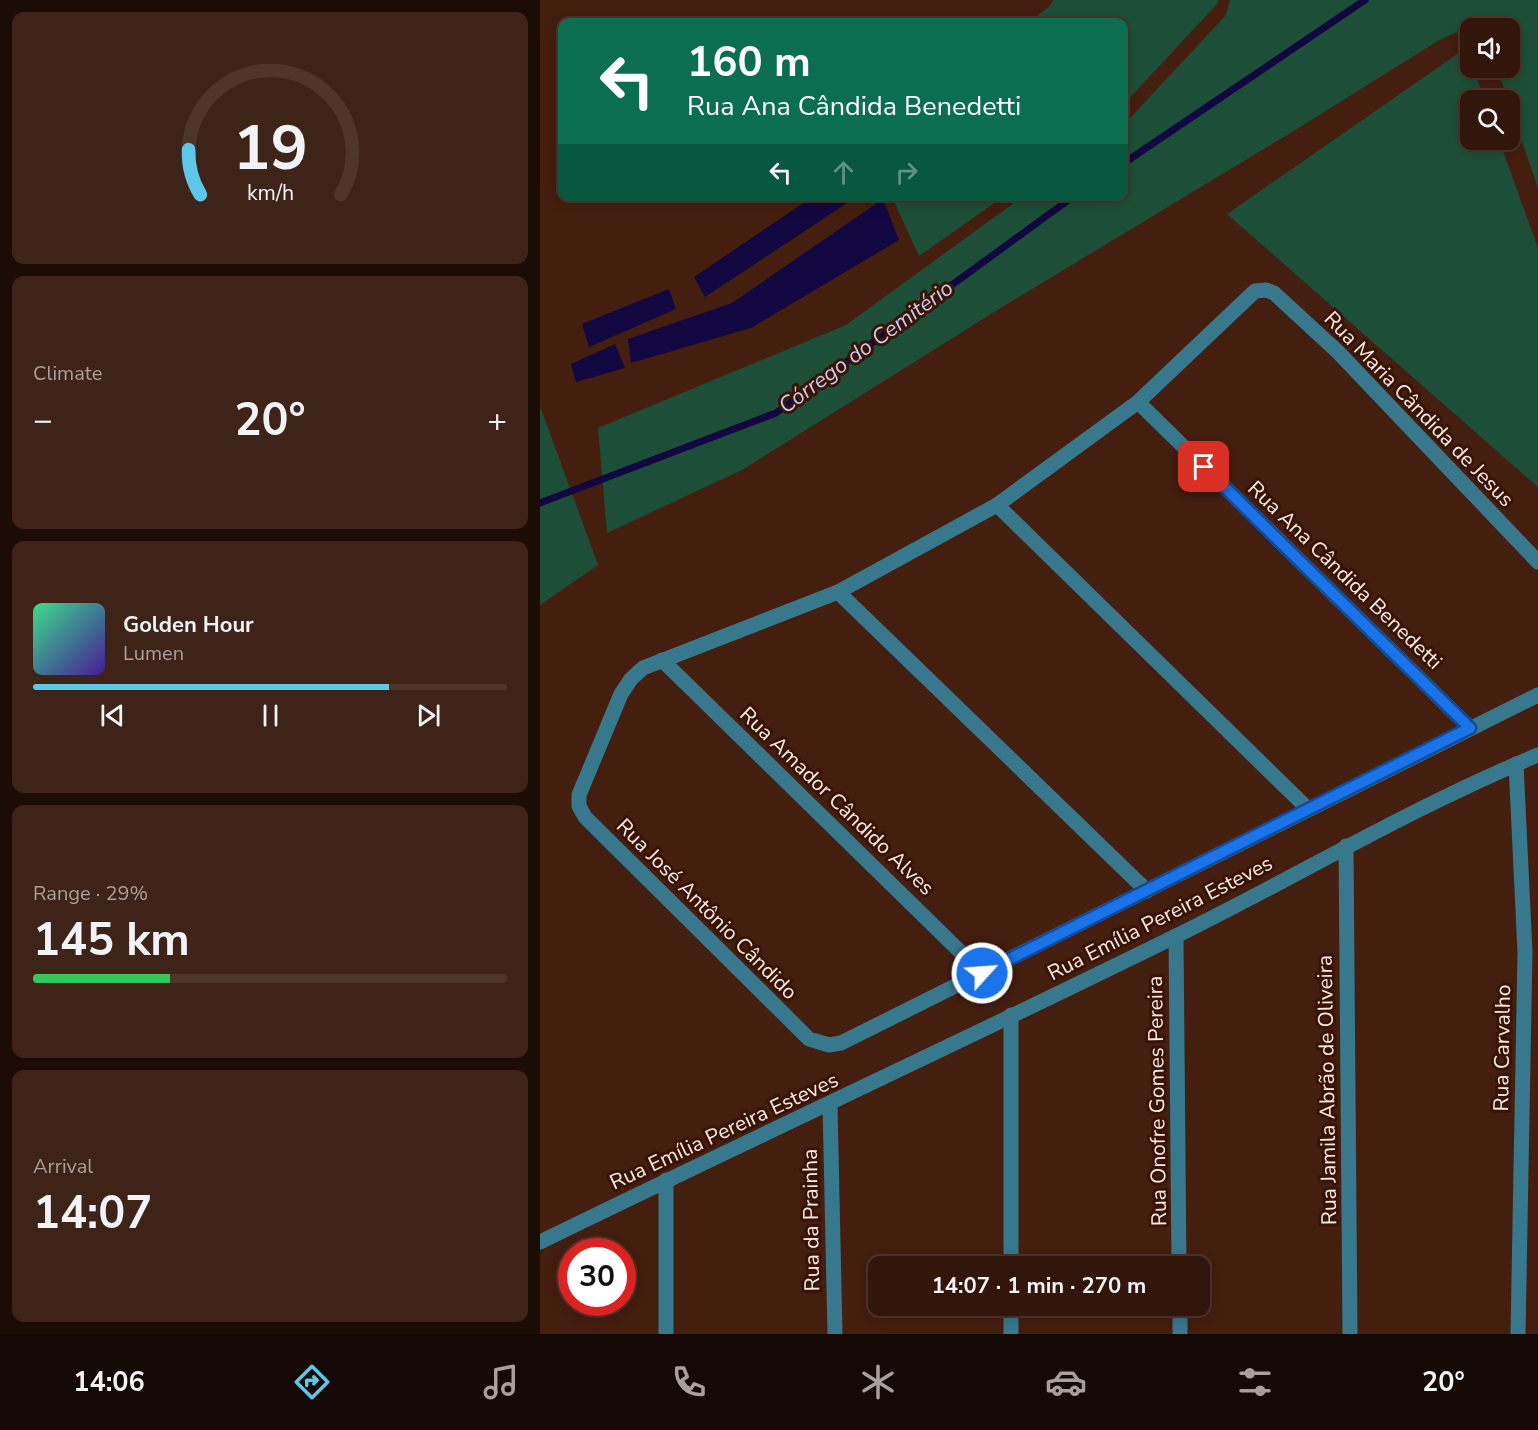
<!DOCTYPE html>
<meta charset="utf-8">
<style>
body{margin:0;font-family:"Nunito Sans",sans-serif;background:#3e2319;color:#f1f3f6;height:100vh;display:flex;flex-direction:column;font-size:22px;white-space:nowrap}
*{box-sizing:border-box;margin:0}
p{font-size:20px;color:#a99f9d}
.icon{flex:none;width:33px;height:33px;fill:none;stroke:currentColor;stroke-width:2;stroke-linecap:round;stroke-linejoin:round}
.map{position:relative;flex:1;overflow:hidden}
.panel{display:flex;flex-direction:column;gap:12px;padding:12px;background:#1c0c06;width:540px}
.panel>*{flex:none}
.banner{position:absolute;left:18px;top:18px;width:570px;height:183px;border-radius:12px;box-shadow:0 3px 15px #0003,0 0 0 2px #4e352c;background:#0b6e4f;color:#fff;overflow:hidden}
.buttons{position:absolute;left:920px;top:18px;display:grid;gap:12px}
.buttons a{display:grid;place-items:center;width:60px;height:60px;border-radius:12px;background:#33160b;box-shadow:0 3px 15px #0003,0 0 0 2px #4e352c;font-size:30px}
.speed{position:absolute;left:18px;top:1238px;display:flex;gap:12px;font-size:30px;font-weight:700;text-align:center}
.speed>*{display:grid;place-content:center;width:78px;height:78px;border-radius:50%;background:#33160b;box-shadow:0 3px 15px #0003,0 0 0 2px #4e352c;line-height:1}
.speed .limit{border:9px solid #d22;background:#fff;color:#111}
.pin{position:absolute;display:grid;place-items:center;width:51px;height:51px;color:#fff;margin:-26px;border-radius:12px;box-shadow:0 3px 9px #0006}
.me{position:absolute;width:66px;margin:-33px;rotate:64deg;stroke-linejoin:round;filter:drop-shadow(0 0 4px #0008)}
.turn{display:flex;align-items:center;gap:21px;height:126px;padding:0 30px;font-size:27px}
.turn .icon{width:78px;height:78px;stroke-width:2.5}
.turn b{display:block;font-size:42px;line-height:51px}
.lanes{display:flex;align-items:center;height:57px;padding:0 30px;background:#0003;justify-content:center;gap:30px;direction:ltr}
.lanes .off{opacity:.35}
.big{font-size:45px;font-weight:700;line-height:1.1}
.panel .tile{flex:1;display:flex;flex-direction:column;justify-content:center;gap:9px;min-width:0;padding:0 21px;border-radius:12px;background:#3e2319}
.panel .dial{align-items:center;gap:0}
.dial svg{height:156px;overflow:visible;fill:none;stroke:#4e352c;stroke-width:7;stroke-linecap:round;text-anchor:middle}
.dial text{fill:#f1f3f6;stroke:none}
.song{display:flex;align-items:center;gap:18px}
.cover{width:72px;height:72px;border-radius:9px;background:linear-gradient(135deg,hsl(150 70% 55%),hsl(260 70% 35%))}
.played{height:6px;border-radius:3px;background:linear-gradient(90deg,#5dc7e8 75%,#4e352c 75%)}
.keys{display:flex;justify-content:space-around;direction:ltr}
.heat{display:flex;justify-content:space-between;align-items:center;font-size:33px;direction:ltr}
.charge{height:9px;border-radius:4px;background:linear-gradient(90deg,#34c759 29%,#4e352c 0)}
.trip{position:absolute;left:328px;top:1256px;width:342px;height:60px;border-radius:12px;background:#33160b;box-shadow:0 3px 15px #0003,0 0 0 2px #4e352c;font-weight:700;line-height:60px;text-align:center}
.dock{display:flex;height:96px;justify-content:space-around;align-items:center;background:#140904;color:#a99f9d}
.dock .icon{width:42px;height:42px}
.dock .current{color:#5dc7e8}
.dock b{font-size:27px;color:#f1f3f6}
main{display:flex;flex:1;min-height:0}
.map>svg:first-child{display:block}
</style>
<main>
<section class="panel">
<div class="tile dial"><svg viewBox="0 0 100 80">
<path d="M14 69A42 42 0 1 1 86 69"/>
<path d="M14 69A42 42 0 0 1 8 46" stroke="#5dc7e8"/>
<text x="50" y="56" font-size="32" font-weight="700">19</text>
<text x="50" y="72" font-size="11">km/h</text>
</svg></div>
<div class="tile"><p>Climate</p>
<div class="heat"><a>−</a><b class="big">20°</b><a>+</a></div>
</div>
<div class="tile">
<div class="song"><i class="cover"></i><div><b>Golden Hour</b><p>Lumen</p></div></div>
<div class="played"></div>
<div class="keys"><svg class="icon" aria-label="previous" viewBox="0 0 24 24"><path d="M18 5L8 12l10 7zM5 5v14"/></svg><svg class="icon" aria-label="pause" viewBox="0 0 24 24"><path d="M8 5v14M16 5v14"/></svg><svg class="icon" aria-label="next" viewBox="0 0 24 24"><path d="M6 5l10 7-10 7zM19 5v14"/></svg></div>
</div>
<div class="tile"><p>Range · 29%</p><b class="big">145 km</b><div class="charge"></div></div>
<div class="tile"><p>Arrival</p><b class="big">14:07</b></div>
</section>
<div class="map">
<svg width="998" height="1334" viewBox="0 0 998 1334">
<rect width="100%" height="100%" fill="#441e0f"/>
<!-- green -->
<g fill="#1d4f38">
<path d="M513,0H678L677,4L584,104V22H489L510,6Z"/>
<path d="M690,0H998V188L957,68H969V28H944L942,22L901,39L752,132L454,312L202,470L67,533L58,428L306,325L482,197L584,196V122L592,116L686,15Z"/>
<path d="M926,48L930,68H933L945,100H930V140H959L998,248V487L687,214Z"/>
<path d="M352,197H463L379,256Z"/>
<path d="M0,406L58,565L0,605Z"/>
</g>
<!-- water -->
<g fill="#120740">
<path d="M274,196L316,197L165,297L154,277Z"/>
<path d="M343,199L359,240L211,328L91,363L88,339L192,303Z"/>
<path d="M129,289L136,309L49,347L42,324Z"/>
<path d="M75,344L85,368L36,382L31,364Z"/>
</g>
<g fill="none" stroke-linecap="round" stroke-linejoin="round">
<!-- stream -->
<g stroke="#120740" stroke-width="7">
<path d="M584,163L825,0"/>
<path d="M0,503L236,413L534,196"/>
</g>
<!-- minor -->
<g stroke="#38788c" stroke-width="15">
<path d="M598,402L930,728"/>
<path d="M457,505L768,809"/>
<path d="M998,562L798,352L734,293L726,290L715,291L598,402L457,505L298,592L103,668L91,679L81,694L39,795V806L45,817L269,1039L289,1045L301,1043L998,695"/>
<path d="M298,592L607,891"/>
<path d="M122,660L442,973"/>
<path d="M976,764L985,952L978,1334"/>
<path d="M806,846L810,1334"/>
<path d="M636,936L639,1266"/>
<path d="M471,1015V1266"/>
<path d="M290,1105L295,1334"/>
<path d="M0,1242C211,1139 423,1041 634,937C756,877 872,807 998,755"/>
<path d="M471,1305V1334"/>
<path d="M640,1305V1334"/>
<path d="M126,1334V1180"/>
</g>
</g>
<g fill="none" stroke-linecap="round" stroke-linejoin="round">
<defs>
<path id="route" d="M442,973L930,728L664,467"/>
</defs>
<!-- route casing -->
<use href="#route" stroke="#114b97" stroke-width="15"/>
<!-- route -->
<use href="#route" stroke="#1a73e8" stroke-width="10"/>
</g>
<g text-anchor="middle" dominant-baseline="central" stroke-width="6" stroke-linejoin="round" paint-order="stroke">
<!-- street labels -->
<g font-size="21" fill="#fcece6" stroke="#391406">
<text transform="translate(879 409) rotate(46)">Rua Maria Cândida de Jesus</text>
<text transform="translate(805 575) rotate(44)">Rua Ana Cândida Benedetti</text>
<text transform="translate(297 801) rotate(44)">Rua Amador Cândido Alves</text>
<text transform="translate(167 909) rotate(45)">Rua José Antônio Cândido</text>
<text transform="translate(620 918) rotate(-27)">Rua Emília Pereira Esteves</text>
<text transform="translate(962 1048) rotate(-89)">Rua Carvalho</text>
<text transform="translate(787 1090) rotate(-91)">Rua Jamila Abrão de Oliveira</text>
<text transform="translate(617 1101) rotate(-91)">Rua Onofre Gomes Pereira</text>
<text transform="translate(184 1131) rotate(-25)">Rua Emília Pereira Esteves</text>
<text transform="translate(271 1220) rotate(-91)">Rua da Prainha</text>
</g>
<!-- water labels -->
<g font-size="22" font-style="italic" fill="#c6caef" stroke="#391406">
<text transform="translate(326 347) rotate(-36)">Córrego do Cemitério</text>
</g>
</g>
</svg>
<div class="buttons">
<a><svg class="icon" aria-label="sound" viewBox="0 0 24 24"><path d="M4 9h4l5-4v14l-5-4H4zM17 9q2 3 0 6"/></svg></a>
<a><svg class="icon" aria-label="search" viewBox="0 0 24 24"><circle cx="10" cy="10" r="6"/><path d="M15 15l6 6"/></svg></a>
</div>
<div class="speed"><div class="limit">30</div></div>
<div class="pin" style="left:664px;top:467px;background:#d93025"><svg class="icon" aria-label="arrive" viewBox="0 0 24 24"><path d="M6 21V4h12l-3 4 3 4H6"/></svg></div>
<svg class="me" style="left:442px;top:973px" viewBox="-20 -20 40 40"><circle r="17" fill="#1a73e8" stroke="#fff" stroke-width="3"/><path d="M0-11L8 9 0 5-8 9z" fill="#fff"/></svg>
<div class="trip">14:07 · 1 min · 270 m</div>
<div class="banner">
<div class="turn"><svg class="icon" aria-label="left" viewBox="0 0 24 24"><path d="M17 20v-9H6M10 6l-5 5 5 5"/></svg><div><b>160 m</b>Rua Ana Cândida Benedetti</div></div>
<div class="lanes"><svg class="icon" aria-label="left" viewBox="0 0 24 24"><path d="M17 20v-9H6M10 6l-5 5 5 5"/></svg><svg class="icon off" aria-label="ahead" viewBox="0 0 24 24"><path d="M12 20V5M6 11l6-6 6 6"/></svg><svg class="icon off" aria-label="right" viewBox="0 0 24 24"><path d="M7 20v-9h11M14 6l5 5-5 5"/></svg></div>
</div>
</div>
</main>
<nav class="dock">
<b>14:06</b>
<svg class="icon current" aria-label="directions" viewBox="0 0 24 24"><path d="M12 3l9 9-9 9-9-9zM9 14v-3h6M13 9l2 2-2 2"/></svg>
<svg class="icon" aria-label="music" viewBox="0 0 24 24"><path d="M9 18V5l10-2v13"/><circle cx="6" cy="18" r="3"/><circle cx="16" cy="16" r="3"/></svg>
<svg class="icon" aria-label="phone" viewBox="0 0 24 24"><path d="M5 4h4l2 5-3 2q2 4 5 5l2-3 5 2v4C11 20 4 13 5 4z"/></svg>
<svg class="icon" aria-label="climate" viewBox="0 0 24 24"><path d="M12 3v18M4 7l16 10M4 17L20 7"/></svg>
<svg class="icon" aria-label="car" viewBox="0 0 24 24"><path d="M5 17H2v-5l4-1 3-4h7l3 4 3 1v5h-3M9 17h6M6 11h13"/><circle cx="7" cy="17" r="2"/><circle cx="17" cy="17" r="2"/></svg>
<svg class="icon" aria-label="filters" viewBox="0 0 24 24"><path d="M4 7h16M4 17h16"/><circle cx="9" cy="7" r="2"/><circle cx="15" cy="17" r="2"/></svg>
<b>20°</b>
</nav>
